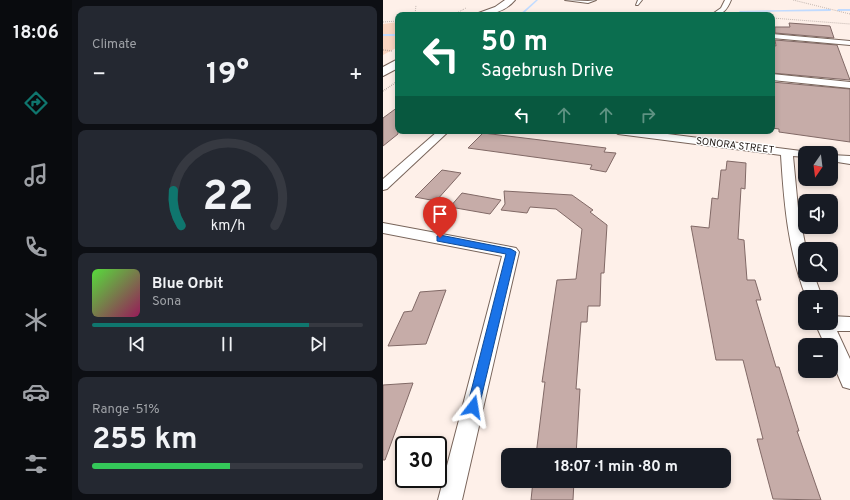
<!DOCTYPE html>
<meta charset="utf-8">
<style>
body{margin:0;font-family:Overpass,sans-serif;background:#242831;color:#f1f3f6;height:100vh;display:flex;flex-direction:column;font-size:15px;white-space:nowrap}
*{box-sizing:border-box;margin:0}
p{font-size:13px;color:#9ea1a6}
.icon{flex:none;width:22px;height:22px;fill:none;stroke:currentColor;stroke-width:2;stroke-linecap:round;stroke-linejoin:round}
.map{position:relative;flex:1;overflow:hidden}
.sheet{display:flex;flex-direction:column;gap:6px;padding:6px;background:#0d0f14;width:311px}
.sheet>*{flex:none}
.hud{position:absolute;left:12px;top:12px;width:380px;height:122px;border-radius:8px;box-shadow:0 2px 6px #0003;background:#0b6e4f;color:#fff;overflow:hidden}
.needle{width:26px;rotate:194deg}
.controls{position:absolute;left:415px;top:146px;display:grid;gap:8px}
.controls a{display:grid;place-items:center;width:40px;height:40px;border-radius:8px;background:#171b24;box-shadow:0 2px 6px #0003;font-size:20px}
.speed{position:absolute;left:12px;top:436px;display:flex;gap:8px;font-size:20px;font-weight:700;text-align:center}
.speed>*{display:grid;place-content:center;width:52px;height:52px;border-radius:50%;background:#171b24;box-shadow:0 2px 6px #0003;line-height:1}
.speed .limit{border:2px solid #111;border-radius:6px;background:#fff;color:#111}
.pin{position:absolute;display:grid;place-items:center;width:34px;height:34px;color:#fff;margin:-41px -17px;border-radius:50% 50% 50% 0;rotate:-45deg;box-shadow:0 0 4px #0007}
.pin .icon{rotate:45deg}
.me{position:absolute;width:44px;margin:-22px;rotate:14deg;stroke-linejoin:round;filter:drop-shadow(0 0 3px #0008)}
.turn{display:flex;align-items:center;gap:14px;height:84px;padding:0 20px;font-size:18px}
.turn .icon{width:52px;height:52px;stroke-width:2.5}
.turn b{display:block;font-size:28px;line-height:34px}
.lanes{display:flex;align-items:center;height:38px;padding:0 20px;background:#0003;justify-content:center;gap:20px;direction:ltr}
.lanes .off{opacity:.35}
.big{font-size:30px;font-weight:700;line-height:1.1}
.sheet .card{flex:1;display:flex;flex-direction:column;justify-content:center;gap:6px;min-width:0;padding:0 14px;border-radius:8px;background:#242831}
.sheet .dial{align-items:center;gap:0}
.dial svg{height:104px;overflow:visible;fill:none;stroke:#363941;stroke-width:7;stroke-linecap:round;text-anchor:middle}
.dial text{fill:#f1f3f6;stroke:none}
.song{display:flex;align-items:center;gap:12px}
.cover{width:48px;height:48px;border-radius:6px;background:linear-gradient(135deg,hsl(110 70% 55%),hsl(330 70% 35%))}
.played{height:4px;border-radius:2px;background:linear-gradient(90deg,#0f766e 80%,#363941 80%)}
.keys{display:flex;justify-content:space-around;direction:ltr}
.heat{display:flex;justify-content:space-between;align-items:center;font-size:22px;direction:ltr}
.charge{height:6px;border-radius:3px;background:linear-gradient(90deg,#34c759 51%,#363941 0)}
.trip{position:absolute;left:118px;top:448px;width:230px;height:40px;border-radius:8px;background:#171b24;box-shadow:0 2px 6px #0003;font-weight:700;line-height:40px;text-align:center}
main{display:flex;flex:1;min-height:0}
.menu{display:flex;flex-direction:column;width:72px;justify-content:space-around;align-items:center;background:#090b0e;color:#9ea1a6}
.menu .icon{width:28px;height:28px}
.menu .active{color:#0f766e}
.menu b{font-size:18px;color:#f1f3f6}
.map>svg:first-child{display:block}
</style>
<main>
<nav class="menu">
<b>18:06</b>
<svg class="icon active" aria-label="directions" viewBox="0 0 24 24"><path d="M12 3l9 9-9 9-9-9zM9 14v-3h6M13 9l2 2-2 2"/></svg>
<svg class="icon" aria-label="music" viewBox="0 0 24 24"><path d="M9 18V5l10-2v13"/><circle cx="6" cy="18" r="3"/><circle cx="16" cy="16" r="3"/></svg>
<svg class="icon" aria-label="phone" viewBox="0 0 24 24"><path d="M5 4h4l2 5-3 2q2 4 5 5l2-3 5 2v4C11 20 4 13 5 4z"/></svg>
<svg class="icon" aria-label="climate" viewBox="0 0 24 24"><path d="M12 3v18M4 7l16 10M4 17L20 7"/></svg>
<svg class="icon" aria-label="car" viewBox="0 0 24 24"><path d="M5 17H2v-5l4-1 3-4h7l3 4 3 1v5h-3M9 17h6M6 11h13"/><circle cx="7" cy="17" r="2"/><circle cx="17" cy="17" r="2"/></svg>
<svg class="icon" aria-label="filters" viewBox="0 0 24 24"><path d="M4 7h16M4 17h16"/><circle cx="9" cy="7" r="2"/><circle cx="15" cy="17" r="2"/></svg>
</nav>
<section class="sheet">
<div class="card"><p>Climate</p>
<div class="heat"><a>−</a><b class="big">19°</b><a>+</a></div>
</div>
<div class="card dial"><svg viewBox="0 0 100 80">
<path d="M14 69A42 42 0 1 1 86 69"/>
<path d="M14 69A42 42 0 0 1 8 42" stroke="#0f766e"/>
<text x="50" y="56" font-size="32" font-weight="700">22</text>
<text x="50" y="72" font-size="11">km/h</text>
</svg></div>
<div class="card">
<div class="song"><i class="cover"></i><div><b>Blue Orbit</b><p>Sona</p></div></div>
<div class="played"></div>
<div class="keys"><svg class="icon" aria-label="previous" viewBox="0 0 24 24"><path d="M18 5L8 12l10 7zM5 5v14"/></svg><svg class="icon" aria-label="pause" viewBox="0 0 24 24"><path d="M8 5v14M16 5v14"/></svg><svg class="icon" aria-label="next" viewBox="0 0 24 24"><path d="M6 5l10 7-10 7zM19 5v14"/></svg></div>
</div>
<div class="card"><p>Range · 51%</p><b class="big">255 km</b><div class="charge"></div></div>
</section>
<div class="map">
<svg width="467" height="500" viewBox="0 0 467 500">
<rect width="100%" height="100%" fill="#fef0e9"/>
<!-- green -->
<path fill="#fad5c1" d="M15,22V47L0,55V24Z"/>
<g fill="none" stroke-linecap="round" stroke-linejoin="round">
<!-- stream -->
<g fill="#c1dbff" fill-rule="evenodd">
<path d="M153,0H155L139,15H136Z"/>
<path d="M447,9L448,11L357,12L356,11Z"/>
<path d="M455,9H467V11H454Z"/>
<path d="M248,12L316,13L317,14L316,15L248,14L230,15Z"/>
<rect x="0" y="34" width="15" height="2"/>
</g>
</g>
<!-- building -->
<g fill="#c6aca8" stroke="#816966">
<path d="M406,23L447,26L451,38L392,33V27H407Z"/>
<path d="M392,40L454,45L467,80L389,73V45L393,46Z"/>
<path d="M389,82L467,89V142L396,132V129L389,128Z"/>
<path d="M15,107V134L0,146V118Z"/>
<path d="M100,133L223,148L221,152L233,153L223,172L207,169L209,165L85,148Z"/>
<path d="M344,161L363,163L362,189L358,188L355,239L361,240L364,280H372L378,300H373L393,367H396L416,431H414L438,500L390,499L374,439H380L360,360H333L308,226L326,228L329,198L335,199L338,170H343Z"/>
<path d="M59,170L78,173L53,201L32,197Z"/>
<path d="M121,191L189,195L210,210L207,212L224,225L221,273H218L217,306H205L204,322H198L193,389H197L193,455H153L162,382H159L174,280L193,279L199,229L173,209L147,207L144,213L118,210L122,204Z"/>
<path d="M79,193L118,200L107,214L67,207Z"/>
<path d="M63,290L43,344L5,346L21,312L29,311L37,292Z"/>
<path d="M30,383L2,460H0V385Z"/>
<path d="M150,481H191L190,500H148Z"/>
</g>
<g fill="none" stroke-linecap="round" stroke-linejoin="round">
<defs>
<g id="service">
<path d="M182,0L205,1L213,0L205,3Z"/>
<path d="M255,0H259L255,5H253Z"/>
</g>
<g id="minor">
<path d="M342,0H348C344,10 340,15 328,15L338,8Z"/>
<path d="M389,34L467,41V45L389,38Z"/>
<path d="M389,74L467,82V88L389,80Z"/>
<path d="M55,131H66L4,189L0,190V179Z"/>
<path d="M230,131H261L426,152L427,153H422V157L410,156L415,208L423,249L422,275H431L439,297H423C405,250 401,204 398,155L235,134Z"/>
<path d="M448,155L467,156V164L448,161Z"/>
<path d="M0,223L128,247L133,248L136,252L79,500H55L119,256L0,233Z"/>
<path d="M448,316L467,317V331H454L467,359V389L460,387L448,359V345H442L432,323H448Z"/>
</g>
<g id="primary">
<path d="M122,0H132C121,13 106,15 90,15L112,7Z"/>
<path d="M15,59V68L0,76V67Z"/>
</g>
</defs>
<!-- service casing -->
<use href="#service" stroke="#78645a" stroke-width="2"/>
<!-- minor casing -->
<use href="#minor" stroke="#78645a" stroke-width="2"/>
<!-- primary casing -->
<use href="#primary" stroke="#78645a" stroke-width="2"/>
<!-- path-far1 -->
<g stroke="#8c817c" stroke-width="1" stroke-dasharray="0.5 1.5" stroke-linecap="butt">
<path d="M410,0L467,14"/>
<path d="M32,15L33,5"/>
<path d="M70,15L83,8"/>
<path d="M389,18L467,24"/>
<path d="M0,22L15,21"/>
</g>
<!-- path -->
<g stroke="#8c817c" stroke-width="1.5" stroke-dasharray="0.5 1.5" stroke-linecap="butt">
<path d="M0,50L9,51"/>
<path d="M0,91L15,81"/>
</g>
<!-- service -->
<use href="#service" fill="#fff" fill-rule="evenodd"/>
<!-- minor -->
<use href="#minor" fill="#fff" fill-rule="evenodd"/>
<!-- primary -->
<use href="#primary" fill="#fff" fill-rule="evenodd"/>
</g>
<!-- route -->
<path fill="#1a73e8" stroke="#114b97" d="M57,235L128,249L133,252L96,407L94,411L90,413L85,411L84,407L123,254L54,241V236Z"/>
<g text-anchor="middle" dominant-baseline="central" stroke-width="3" stroke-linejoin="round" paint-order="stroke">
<!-- far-street labels -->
<g font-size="10" fill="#1c1410" stroke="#fff">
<text transform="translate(352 146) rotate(7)">SONORA STREET</text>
</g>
</g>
</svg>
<div class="controls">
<a><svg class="needle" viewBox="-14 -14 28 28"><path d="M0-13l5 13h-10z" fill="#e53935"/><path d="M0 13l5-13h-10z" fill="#9ea1a6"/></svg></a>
<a><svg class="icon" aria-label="sound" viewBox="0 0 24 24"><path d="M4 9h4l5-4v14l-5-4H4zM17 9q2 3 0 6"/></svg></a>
<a><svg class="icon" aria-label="search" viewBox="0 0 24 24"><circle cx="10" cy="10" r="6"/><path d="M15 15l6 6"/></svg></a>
<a>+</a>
<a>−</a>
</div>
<div class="speed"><div class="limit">30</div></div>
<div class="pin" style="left:57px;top:238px;background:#d93025"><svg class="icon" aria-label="arrive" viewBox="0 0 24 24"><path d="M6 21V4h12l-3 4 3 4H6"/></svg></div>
<svg class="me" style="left:90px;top:407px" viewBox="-20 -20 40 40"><path d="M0-17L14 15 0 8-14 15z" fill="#1a73e8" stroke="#fff" stroke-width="4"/></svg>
<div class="trip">18:07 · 1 min · 80 m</div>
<div class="hud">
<div class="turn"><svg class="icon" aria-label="left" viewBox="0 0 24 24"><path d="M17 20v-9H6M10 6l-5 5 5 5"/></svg><div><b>50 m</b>Sagebrush Drive</div></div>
<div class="lanes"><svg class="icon" aria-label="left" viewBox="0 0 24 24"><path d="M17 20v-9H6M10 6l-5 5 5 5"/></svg><svg class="icon off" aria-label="ahead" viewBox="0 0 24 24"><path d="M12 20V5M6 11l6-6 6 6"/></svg><svg class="icon off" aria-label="ahead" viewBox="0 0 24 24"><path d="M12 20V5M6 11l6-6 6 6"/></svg><svg class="icon off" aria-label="right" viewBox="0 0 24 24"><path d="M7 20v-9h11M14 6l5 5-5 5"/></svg></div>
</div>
</div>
</main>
